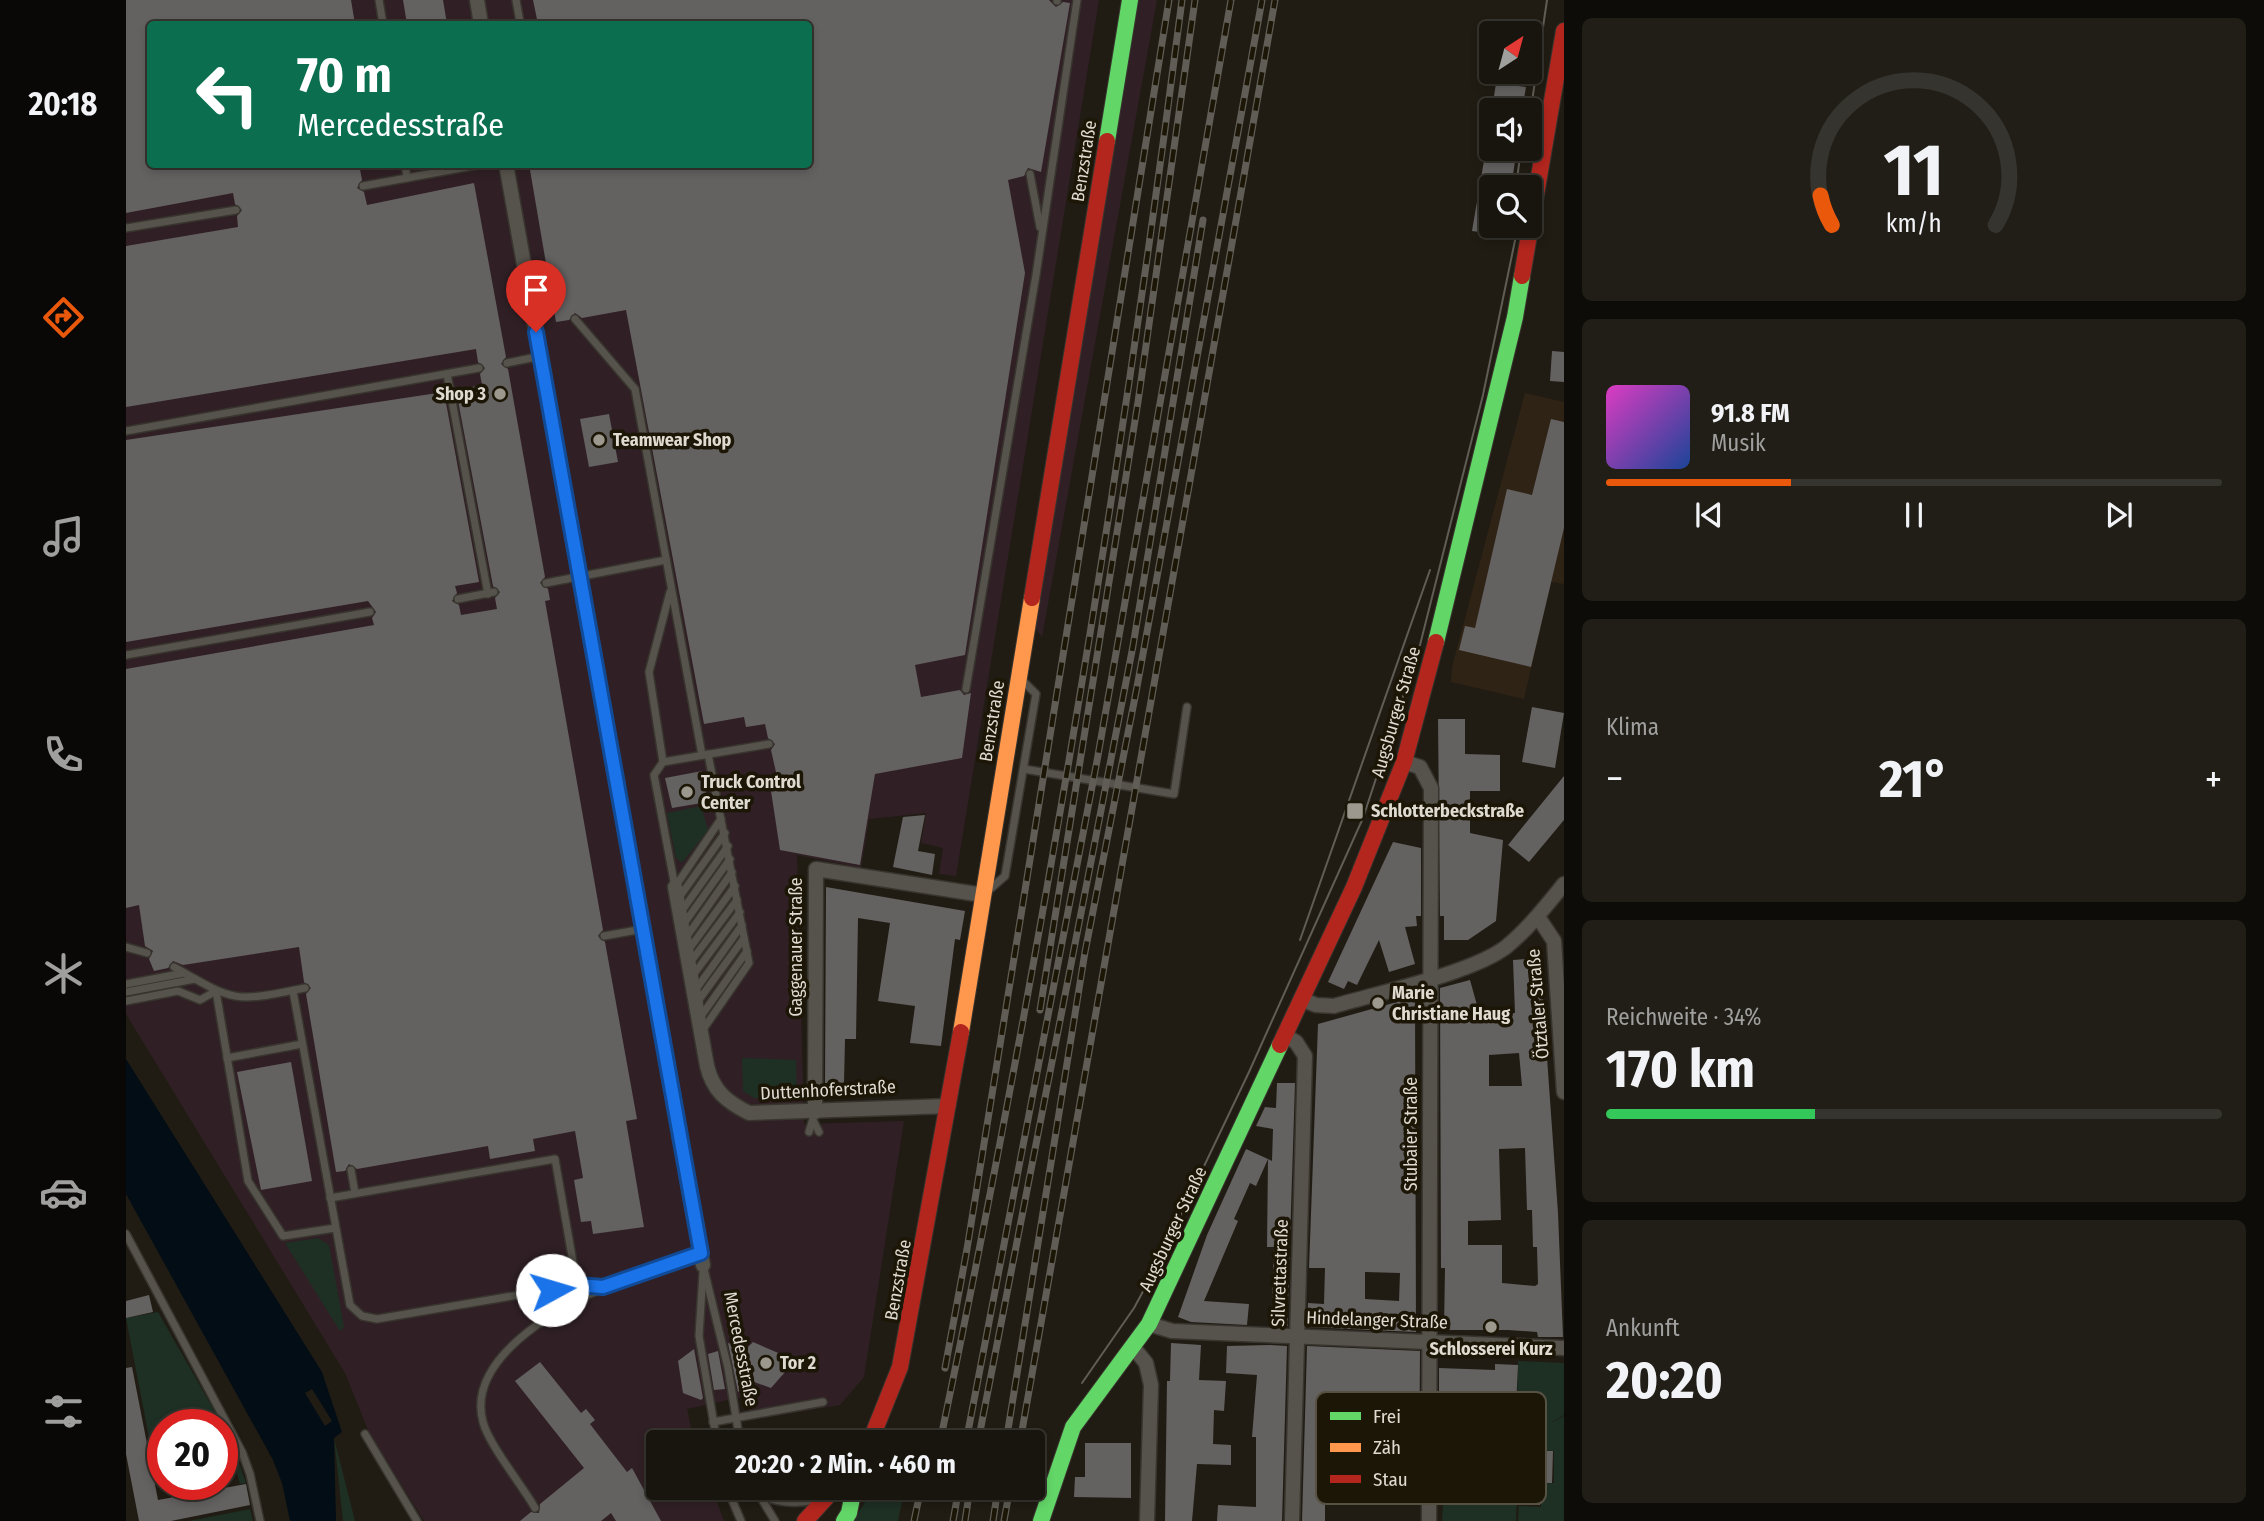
<!DOCTYPE html>
<html lang="de">
<meta charset="utf-8">
<style>
body{margin:0;font-family:"Fira Sans Condensed",sans-serif;background:#211e17;color:#f1f3f6;height:100vh;display:flex;flex-direction:column;font-size:26px;white-space:nowrap}
*{box-sizing:border-box;margin:0}
p{font-size:23px;color:#9f9f9e}
.icon{flex:none;width:38px;height:38px;fill:none;stroke:currentColor;stroke-width:2;stroke-linecap:round;stroke-linejoin:round}
.map{position:relative;flex:1;overflow:hidden}
.drawer{display:flex;flex-direction:column;gap:18px;padding:18px;background:#0d0c08;width:700px}
.drawer>*{flex:none}
.hud{position:absolute;left:21px;top:21px;width:665px;height:147px;border-radius:7px;box-shadow:0 4px 10px #0003,0 0 0 2px #36342e;background:#0b6e4f;color:#fff;overflow:hidden}
.needle{width:46px;rotate:36deg}
.controls{position:absolute;left:1353px;top:21px;display:grid;gap:14px}
.controls a{display:grid;place-items:center;width:63px;height:63px;border-radius:7px;background:#18150e;box-shadow:0 4px 10px #0003,0 0 0 2px #36342e;font-size:35px}
.speed{position:absolute;left:21px;top:1409px;display:flex;gap:14px;font-size:35px;font-weight:700;text-align:center}
.speed>*{display:grid;place-content:center;width:91px;height:91px;border-radius:50%;background:#18150e;box-shadow:0 4px 10px #0003,0 0 0 2px #36342e;line-height:1}
.speed .limit{border:10px solid #d22;background:#fff;color:#111}
.pin{position:absolute;display:grid;place-items:center;width:60px;height:60px;color:#fff;margin:-72px -30px;border-radius:50% 50% 50% 0;rotate:-45deg;box-shadow:0 0 7px #0007}
.pin .icon{rotate:45deg}
.me{position:absolute;width:77px;margin:-38px;rotate:84deg;stroke-linejoin:round;filter:drop-shadow(0 0 5px #0008)}
.turn{display:flex;align-items:center;gap:24px;height:147px;padding:0 35px;font-size:32px}
.turn .icon{width:91px;height:91px;stroke-width:2.5}
.turn b{display:block;font-size:49px;line-height:60px}
.big{font-size:52px;font-weight:700;line-height:1.1}
.drawer .tile{flex:1;display:flex;flex-direction:column;justify-content:center;gap:10px;min-width:0;padding:0 24px;border-radius:10px;background:#211e17}
.drawer .dial{align-items:center;gap:0}
.dial svg{height:182px;overflow:visible;fill:none;stroke:#36342e;stroke-width:7;stroke-linecap:round;text-anchor:middle}
.dial text{fill:#f1f3f6;stroke:none}
.song{display:flex;align-items:center;gap:21px}
.cover{width:84px;height:84px;border-radius:10px;background:linear-gradient(135deg,hsl(310 70% 55%),hsl(220 70% 35%))}
.played{height:7px;border-radius:4px;background:linear-gradient(90deg,#ea580c 30%,#36342e 30%)}
.keys{display:flex;justify-content:space-around;direction:ltr}
.heat{display:flex;justify-content:space-between;align-items:center;font-size:38px;direction:ltr}
.charge{height:10px;border-radius:5px;background:linear-gradient(90deg,#34c759 34%,#36342e 0)}
.trip{position:absolute;left:520px;top:1430px;width:399px;height:70px;border-radius:7px;background:#18150e;box-shadow:0 4px 10px #0003,0 0 0 2px #36342e;font-weight:700;line-height:70px;text-align:center}
main{display:flex;flex:1;min-height:0}
.tab-bar{display:flex;flex-direction:column;width:126px;justify-content:space-around;align-items:center;background:#0a0806;color:#9f9f9e}
.tab-bar .icon{width:49px;height:49px}
.tab-bar .selected{color:#ea580c}
.tab-bar b{font-size:32px;color:#f1f3f6}
.map>svg:first-child{display:block}
</style>
<main>
<nav class="tab-bar">
<b>20:18</b>
<svg class="icon selected" aria-label="directions" viewBox="0 0 24 24"><path d="M12 3l9 9-9 9-9-9zM9 14v-3h6M13 9l2 2-2 2"/></svg>
<svg class="icon" aria-label="music" viewBox="0 0 24 24"><path d="M9 18V5l10-2v13"/><circle cx="6" cy="18" r="3"/><circle cx="16" cy="16" r="3"/></svg>
<svg class="icon" aria-label="phone" viewBox="0 0 24 24"><path d="M5 4h4l2 5-3 2q2 4 5 5l2-3 5 2v4C11 20 4 13 5 4z"/></svg>
<svg class="icon" aria-label="climate" viewBox="0 0 24 24"><path d="M12 3v18M4 7l16 10M4 17L20 7"/></svg>
<svg class="icon" aria-label="car" viewBox="0 0 24 24"><path d="M5 17H2v-5l4-1 3-4h7l3 4 3 1v5h-3M9 17h6M6 11h13"/><circle cx="7" cy="17" r="2"/><circle cx="17" cy="17" r="2"/></svg>
<svg class="icon" aria-label="filters" viewBox="0 0 24 24"><path d="M4 7h16M4 17h16"/><circle cx="9" cy="7" r="2"/><circle cx="15" cy="17" r="2"/></svg>
</nav>
<div class="map">
<svg width="1438" height="1521" viewBox="0 0 1438 1521">
<rect width="100%" height="100%" fill="#201c13"/>
<!-- commercial -->
<path fill="#2f2316" d="M1399,393L1438,402V584L1425,582L1398,699L1325,682L1326,667Z"/>
<!-- industrial -->
<g fill="#302025" fill-rule="evenodd">
<path d="M0,0H973L830,876L813,874L817,848L795,843L800,813L743,819L735,868L671,855L678,1124L778,1121L738,1377L714,1405L625,1420L620,1396L561,1409L568,1442H532V1488H586L598,1521H298L244,1435L219,1373L0,1014ZM24,24H682V164H24Z"/>
<path d="M1009,0H1031L916,637L907,625Z"/>
</g>
<!-- green -->
<g fill="#1e2f24">
<path d="M575,806L582,830L556,863L550,858L541,813Z"/>
<path d="M616,1058L670,1060L671,1099L628,1098L617,1091Z"/>
<path d="M192,1238L203,1245L218,1327L214,1331L159,1243Z"/>
<path d="M32,1312L105,1440L120,1483L114,1484L108,1462L96,1465V1424H37V1478L31,1479L0,1318Z"/>
<path d="M1392,1361L1438,1363V1415L1423,1424L1438,1416V1521H1392L1393,1506L1415,1507V1484L1428,1483V1451L1414,1450V1429L1394,1428L1393,1432L1346,1431L1348,1406L1391,1407Z"/>
<path d="M1314,1392H1325L1323,1431L1393,1433L1390,1521H1316L1321,1443L1313,1441Z"/>
<path d="M208,1438L229,1521H217Z"/>
<path d="M47,1484H68L70,1493L50,1497Z"/>
<path d="M748,1488H779L772,1521H727Z"/>
<path d="M124,1509L127,1521H63Z"/>
</g>
<!-- water -->
<path fill="#030d16" d="M0,1059L196,1372L216,1432L208,1438L210,1521H164L156,1483L147,1460L0,1194Z"/>
<!-- pier -->
<path fill="#201c13" d="M186,1389L206,1421L199,1426L179,1393Z"/>
<!-- building -->
<g fill="#646161" fill-rule="evenodd">
<path d="M0,0H225L229,24H24V164H233L236,180L231,188L238,192L241,205L348,183L380,357L375,364L382,369L419,577L414,583L422,589L424,600L419,601L477,930L472,936L479,942L511,1119L500,1121L518,1227L467,1234L465,1221L455,1222L448,1180L457,1178L449,1131L407,1139L409,1151L364,1159L362,1146L231,1169L223,1164L219,1171L210,1172L180,994L185,988L178,982L173,947L57,965L47,961L42,968L28,971L23,959L27,951L19,946L13,905L0,908V669L248,625L246,618L250,612L242,601L0,642V440L318,392L353,582L329,586L331,593L326,601L333,605L335,615L371,609L369,598L374,592L367,586L330,390L356,385L354,374L359,368L352,362L350,349L0,407V246L112,227L111,216L116,210L109,204L107,193L0,213Z"/>
<path d="M277,0H317L321,24H281Z"/>
<path d="M407,0H923L930,7L937,2L944,3L915,172L902,168L898,176L882,180L899,273L839,655L789,665L795,697L834,690L838,695L845,693L836,758L749,774L734,865L654,850L645,791L654,790L645,750L649,744L642,738L639,724L620,727L618,717L578,724L500,310L456,318L449,313L443,320L430,322L403,164H682V24H412Z"/>
<path d="M1370,83L1400,87L1396,110H1366Z"/>
<path d="M1360,149H1391L1385,187H1365L1361,233L1346,231Z"/>
<path d="M1426,351L1438,352V382L1424,381Z"/>
<path d="M483,414L492,462L463,467L454,419Z"/>
<path d="M1425,419L1438,422V528L1405,667L1333,650L1339,626L1349,628L1381,489L1406,495Z"/>
<path d="M1406,707L1438,713L1429,768L1396,762Z"/>
<path d="M1312,719H1339V754L1374,755V791H1344V833L1377,840L1370,921L1342,940H1318V916H1314Z"/>
<path d="M576,771L582,802L546,808L539,778Z"/>
<path d="M1438,776V820L1403,862L1382,845Z"/>
<path d="M799,815L792,851L809,854L806,875L767,867L777,817Z"/>
<path d="M1267,842L1295,848V916H1290L1291,926L1279,927L1289,964L1263,972L1253,940L1231,985L1222,981L1218,989L1202,982Z"/>
<path d="M700,887L839,911L834,940L829,939L815,1046L784,1043L789,1006L752,1001L764,923L732,918L730,1039H719L718,1083H699Z"/>
<path d="M1414,958L1432,1213L1437,1337H1412L1411,1332L1382,1330H1318L1319,1268H1315L1314,988L1344,980L1354,1016L1389,1013L1387,960ZM1393,1053L1396,1086H1363V1055ZM1399,1148L1401,1210H1406L1407,1247H1411L1412,1284L1409,1286L1376,1283V1245H1342V1221L1375,1220L1373,1149Z"/>
<path d="M1289,997L1290,1332L1181,1327L1182,1303L1198,1304L1199,1268H1183L1192,1024ZM1239,1272L1274,1273L1273,1301L1239,1299Z"/>
<path d="M165,1062L186,1181L135,1190L111,1072Z"/>
<path d="M1151,1083H1169L1162,1305L1146,1298L1148,1247H1141L1142,1159L1146,1161L1147,1129L1130,1126L1139,1107L1150,1108Z"/>
<path d="M1120,1149L1142,1159L1130,1186L1124,1183L1108,1219L1112,1221L1078,1301L1123,1304L1121,1325L1065,1322L1052,1317L1081,1235Z"/>
<path d="M23,1295L27,1312L0,1318V1301Z"/>
<path d="M1146,1306L1162,1307V1326H1145Z"/>
<path d="M627,1342L657,1355L660,1371L645,1388L625,1381L612,1392L602,1343L620,1349Z"/>
<path d="M1045,1343L1075,1345L1073,1380L1100,1381L1098,1411L1088,1410L1087,1444L1105,1445V1465L1071,1464L1066,1521H1039L1041,1381H1044Z"/>
<path d="M1144,1345L1161,1346L1156,1521H1091L1092,1505L1130,1507V1437H1126L1131,1375L1100,1373L1101,1346Z"/>
<path d="M1181,1346L1294,1351L1293,1498L1227,1491V1495L1199,1493V1521H1176ZM1201,1398L1227,1400L1226,1435H1232L1231,1470L1207,1469V1445H1201Z"/>
<path d="M568,1349L577,1398L575,1400L557,1393L552,1361Z"/>
<path d="M592,1351L599,1389L588,1390L582,1354Z"/>
<path d="M414,1362L455,1413L460,1409L469,1420L464,1424L501,1472L506,1468L535,1521H490L485,1513L475,1521H394L405,1512L413,1513L414,1504L458,1468L389,1381Z"/>
<path d="M1369,1364L1392,1365L1390,1406L1347,1404L1346,1431L1324,1430L1325,1391H1313V1368L1369,1370Z"/>
<path d="M6,1367L32,1500L120,1484L124,1505L45,1521H13L0,1454V1368Z"/>
<path d="M1394,1429H1413V1451H1427L1426,1483H1415L1414,1505H1393Z"/>
<path d="M959,1443H1005V1498L948,1497L949,1477H959Z"/>
</g>
<g fill="none" stroke-linecap="round" stroke-linejoin="round">
<defs>
<g id="lane">
<path d="M253,0L257,24"/>
<path d="M390,0L394,22"/>
<path d="M931,1V0"/>
<path d="M279,164L281,178"/>
<path d="M904,174L914,227"/>
<path d="M237,186L357,164"/>
<path d="M0,228L110,210"/>
<path d="M449,319L509,389L576,755"/>
<path d="M381,363L415,356"/>
<path d="M321,374L362,594"/>
<path d="M0,431L353,368"/>
<path d="M420,583L540,560"/>
<path d="M544,592L523,672L537,762L528,775L549,887"/>
<path d="M332,599L368,592"/>
<path d="M0,655L244,612"/>
<path d="M840,689L910,275L951,0"/>
<path d="M537,762L643,744"/>
<path d="M898,769L1048,794L1061,707"/>
<path d="M549,887L595,819"/>
<path d="M863,890L879,876L910,694L896,680"/>
<path d="M552,899L599,833"/>
<path d="M555,912L602,846"/>
<path d="M557,925L604,859"/>
<path d="M478,936L517,929"/>
<path d="M559,939L606,872"/>
<path d="M0,947L21,953"/>
<path d="M561,952L609,886"/>
<path d="M563,964L611,900"/>
<path d="M48,967C111,1003 108,1002 179,988"/>
<path d="M565,978L614,912"/>
<path d="M0,984L58,973"/>
<path d="M167,991L224,1305L236,1316L251,1319L451,1285L477,1287"/>
<path d="M0,992L69,979"/>
<path d="M568,992L616,925"/>
<path d="M0,1001L52,991L74,1000L90,991L122,1181L157,1236L209,1228"/>
<path d="M570,1004L618,938"/>
<path d="M573,1019L621,951"/>
<path d="M576,1031L623,963L582,754"/>
<path d="M101,1058L176,1044"/>
<path d="M688,1122L693,1132"/>
<path d="M683,1132L689,1112"/>
<path d="M225,1170L229,1193"/>
<path d="M204,1198L429,1159L451,1285"/>
<path d="M0,1234L116,1452L124,1474L134,1521"/>
<path d="M577,1265L602,1368L614,1442"/>
<path d="M577,1272L573,1336L591,1442"/>
<path d="M587,1422L697,1402"/>
<path d="M239,1434L291,1521"/>
<path d="M601,1488L615,1521"/>
<path d="M629,1488L649,1521"/>
<path d="M632,1494C651,1503 671,1505 692,1499"/>
<path d="M409,1508C396,1485 363,1445 357,1422C340,1360 428,1310 475,1289C506,1274 542,1266 575,1253"/>
</g>
<g id="street">
<path d="M351,0L355,24"/>
<path d="M380,164L577,1265"/>
<path d="M1278,762L1294,767L1305,788L1303,1521"/>
<path d="M549,887L581,1066C587,1091 601,1102 623,1113L822,1106"/>
<path d="M1412,917L1428,941L1438,1092"/>
<path d="M1175,999L1190,1005L1208,1006C1252,993 1346,973 1380,947C1402,929 1420,906 1438,884"/>
<path d="M1158,1035L1170,1042L1179,1056L1166,1521"/>
<path d="M689,1112L690,869L857,895"/>
<path d="M1023,1324L1046,1331L1438,1348"/>
<path d="M1007,1347L1020,1363L1025,1385L1021,1521"/>
</g>
<g id="fast">
<path d="M981,141L1004,0"/>
<path d="M1310,642L1389,317L1396,276"/>
<path d="M718,1521L723,1513L728,1488"/>
<path d="M915,1521L947,1427L1023,1324L1154,1045"/>
</g>
<path id="slow" d="M835,1032L906,598"/>
<g id="jam">
<path d="M1396,276L1438,31"/>
<path d="M906,598L981,141"/>
<path d="M1154,1045L1228,887L1278,762L1310,642"/>
<path d="M744,1442L774,1367L835,1032"/>
<path d="M679,1521L709,1488"/>
</g>
</defs>
<!-- lane casing -->
<use href="#lane" stroke="#38352f" stroke-width="10"/>
<!-- street casing -->
<use href="#street" stroke="#38352f" stroke-width="17"/>
<!-- fast casing -->
<use href="#fast" stroke="#38352f" stroke-width="18"/>
<!-- slow casing -->
<use href="#slow" stroke="#38352f" stroke-width="18"/>
<!-- jam casing -->
<use href="#jam" stroke="#38352f" stroke-width="18"/>
<!-- lane -->
<use href="#lane" stroke="#56534c" stroke-width="7"/>
<!-- street -->
<use href="#street" stroke="#56534c" stroke-width="14"/>
<!-- fast -->
<use href="#fast" stroke="#63d668" stroke-width="16"/>
<!-- slow -->
<use href="#slow" stroke="#ff974d" stroke-width="16"/>
<!-- jam -->
<use href="#jam" stroke="#b3261e" stroke-width="16"/>
<!-- tram -->
<g stroke="#5f5d55" stroke-width="2">
<path d="M1404,115L1421,0"/>
<path d="M1390,187L1395,149"/>
<path d="M1174,940L1304,570"/>
<path d="M956,1383L1008,1308L1027,1273L1123,1072L1237,818L1294,645L1357,395L1392,226"/>
</g>
<defs>
<g id="rail">
<path d="M914,1010L1012,402L1069,0"/>
<path d="M819,1368L841,1249L1043,0"/>
<path d="M814,1442C914,965 994,483 1056,0"/>
<path d="M840,1442L971,761L1105,0"/>
<path d="M852,1442L1007,646L1077,220"/>
<path d="M880,1442L959,952L1011,687L1136,0"/>
<path d="M894,1442L1149,0"/>
<path d="M788,1521L795,1488"/>
<path d="M827,1521L833,1488"/>
<path d="M839,1521L844,1488"/>
<path d="M867,1521L872,1488"/>
<path d="M878,1521L884,1488"/>
</g>
</defs>
<!-- rail casing -->
<use href="#rail" stroke="#5f5d55" stroke-width="7"/>
<!-- rail -->
<use href="#rail" stroke="#1c1606" stroke-width="4.5" stroke-dasharray="13" stroke-linecap="butt"/>
</g>
<g fill="none" stroke-linecap="round" stroke-linejoin="round">
<defs>
<path id="route" d="M410,332L575,1253L477,1287L451,1285L426,1290"/>
</defs>
<!-- route casing -->
<use href="#route" stroke="#114b97" stroke-width="18"/>
<!-- route -->
<use href="#route" stroke="#1a73e8" stroke-width="12"/>
</g>
<!-- markers -->
<g fill="#9c988e" stroke="#1c1606" stroke-width="2.5">
<circle cx="374" cy="394" r="7"/>
<circle cx="473" cy="440" r="7"/>
<circle cx="561" cy="792" r="7"/>
<rect x="1220" y="802" width="18" height="18" rx="3.5"/>
<circle cx="1252" cy="1003" r="7"/>
<circle cx="1365" cy="1327" r="7"/>
<circle cx="640" cy="1363" r="7"/>
</g>
<g text-anchor="middle" dominant-baseline="central" stroke-width="7" stroke-linejoin="round" paint-order="stroke">
<!-- street labels -->
<g font-size="18" fill="#dfdbd1" stroke="#1c1606">
<text transform="translate(958 161) rotate(-81)">Benzstraße</text>
<text transform="translate(1270 712) rotate(-74)">Augsburger Straße</text>
<text transform="translate(866 721) rotate(-81)">Benzstraße</text>
<text transform="translate(670 947) rotate(-90)">Gaggenauer Straße</text>
<text transform="translate(1412 1004) rotate(-95)">Ötztaler Straße</text>
<text transform="translate(702 1090) rotate(-3)">Duttenhoferstraße</text>
<text transform="translate(1285 1134) rotate(-90)">Stubaier Straße</text>
<text transform="translate(1047 1229) rotate(-65)">Augsburger Straße</text>
<text transform="translate(1154 1273) rotate(-88)">Silvrettastraße</text>
<text transform="translate(772 1280) rotate(-80)">Benzstraße</text>
<text transform="translate(1251 1320) rotate(2)">Hindelanger Straße</text>
<text transform="translate(615 1349) rotate(79)">Mercedesstraße</text>
</g>
<!-- poi labels -->
<g font-size="18" font-weight="bold" fill="#dfdbd1" stroke="#1c1606" text-anchor="start">
<text x="360" y="394" text-anchor="end">Shop 3</text>
<text x="487" y="440">Teamwear Shop</text>
<text x="575" y="782">Truck Control<tspan x="575" dy="21">Center</tspan></text>
<text x="1245" y="811">Schlotterbeckstraße</text>
<text x="1266" y="993">Marie<tspan x="1266" dy="21">Christiane Haug</tspan></text>
<text x="1365" y="1349" text-anchor="middle">Schlosserei Kurz</text>
<text x="654" y="1363">Tor 2</text>
</g>
</g>
<!-- legend -->
<rect x="1190" y="1392" width="230" height="112" rx="10" fill="#1c1606" stroke="#565143" stroke-width="2"/>
<rect x="1204" y="1412" width="31" height="8" fill="#63d668"/>
<rect x="1204" y="1443" width="31" height="9" fill="#ff974d"/>
<rect x="1204" y="1475" width="31" height="8" fill="#b3261e"/>
<g font-size="19" fill="#dfdbd1">
<text x="1247" y="1423">Frei</text>
<text x="1247" y="1454">Zäh</text>
<text x="1247" y="1486">Stau</text>
</g>
</svg>
<div class="controls">
<a><svg class="needle" viewBox="-14 -14 28 28"><path d="M0-13l5 13h-10z" fill="#e53935"/><path d="M0 13l5-13h-10z" fill="#9f9f9e"/></svg></a>
<a><svg class="icon" aria-label="sound" viewBox="0 0 24 24"><path d="M4 9h4l5-4v14l-5-4H4zM17 9q2 3 0 6"/></svg></a>
<a><svg class="icon" aria-label="search" viewBox="0 0 24 24"><circle cx="10" cy="10" r="6"/><path d="M15 15l6 6"/></svg></a>
</div>
<div class="speed"><div class="limit">20</div></div>
<div class="pin" style="left:410px;top:332px;background:#d93025"><svg class="icon" aria-label="arrive" viewBox="0 0 24 24"><path d="M6 21V4h12l-3 4 3 4H6"/></svg></div>
<svg class="me" style="left:426px;top:1290px" viewBox="-20 -20 40 40"><circle r="19" fill="#fff"/><path d="M0-13L10 11 0 6-10 11z" fill="#1a73e8"/></svg>
<div class="trip">20:20 · 2 Min. · 460 m</div>
<div class="hud">
<div class="turn"><svg class="icon" aria-label="left" viewBox="0 0 24 24"><path d="M17 20v-9H6M10 6l-5 5 5 5"/></svg><div><b>70 m</b>Mercedesstraße</div></div>
</div>
</div>
<section class="drawer">
<div class="tile dial"><svg viewBox="0 0 100 80">
<path d="M14 69A42 42 0 1 1 86 69"/>
<path d="M14 69A42 42 0 0 1 9 56" stroke="#ea580c"/>
<text x="50" y="56" font-size="32" font-weight="700">11</text>
<text x="50" y="72" font-size="11">km/h</text>
</svg></div>
<div class="tile">
<div class="song"><i class="cover"></i><div><b>91.8 FM</b><p>Musik</p></div></div>
<div class="played"></div>
<div class="keys"><svg class="icon" aria-label="previous" viewBox="0 0 24 24"><path d="M18 5L8 12l10 7zM5 5v14"/></svg><svg class="icon" aria-label="pause" viewBox="0 0 24 24"><path d="M8 5v14M16 5v14"/></svg><svg class="icon" aria-label="next" viewBox="0 0 24 24"><path d="M6 5l10 7-10 7zM19 5v14"/></svg></div>
</div>
<div class="tile"><p>Klima</p>
<div class="heat"><a>−</a><b class="big">21°</b><a>+</a></div>
</div>
<div class="tile"><p>Reichweite · 34%</p><b class="big">170 km</b><div class="charge"></div></div>
<div class="tile"><p>Ankunft</p><b class="big">20:20</b></div>
</section>
</main>
